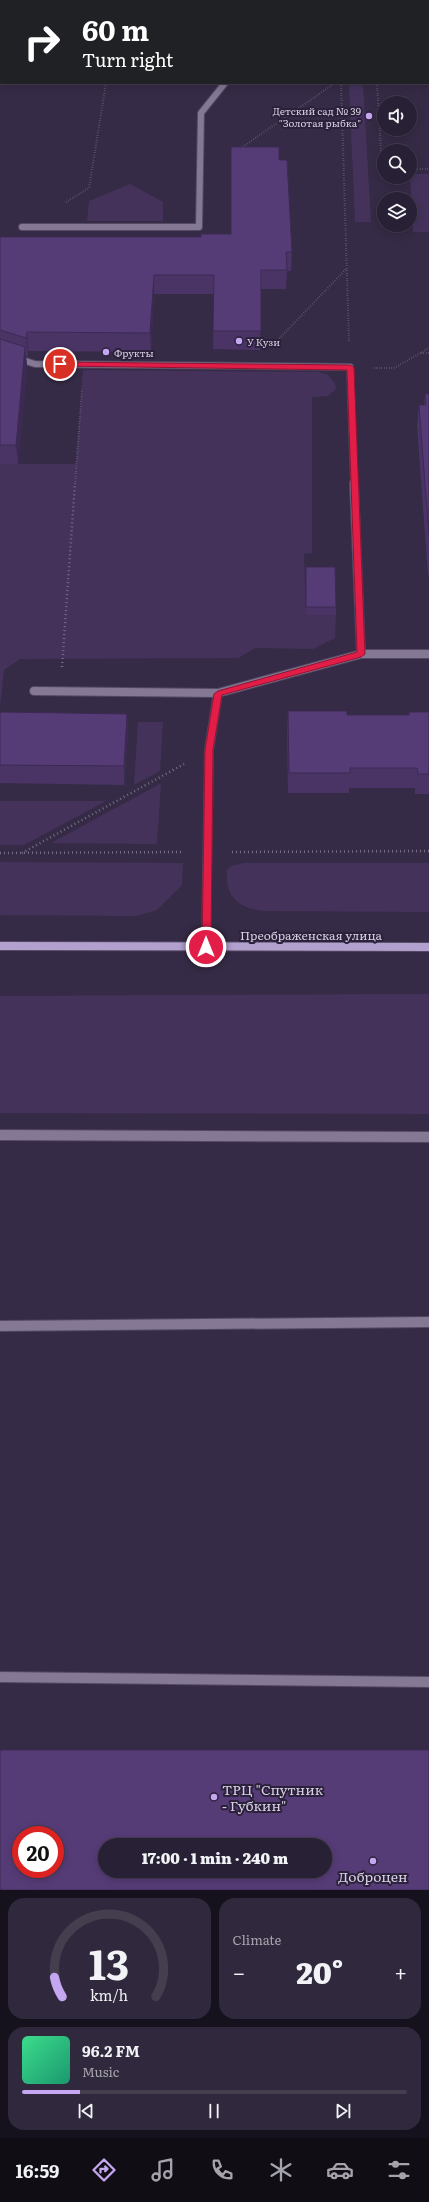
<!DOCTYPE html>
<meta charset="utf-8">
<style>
body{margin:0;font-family:Literata,serif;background:#30283c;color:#f1f3f6;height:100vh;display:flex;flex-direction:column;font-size:15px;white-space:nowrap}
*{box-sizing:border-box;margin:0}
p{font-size:13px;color:#a5a3ac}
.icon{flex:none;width:22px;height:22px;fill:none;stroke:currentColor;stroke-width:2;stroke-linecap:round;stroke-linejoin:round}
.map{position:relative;height:1890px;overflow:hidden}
.side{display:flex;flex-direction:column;gap:8px;padding:8px;background:#16121d;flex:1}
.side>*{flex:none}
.top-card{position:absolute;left:0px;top:0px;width:429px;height:84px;box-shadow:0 2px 10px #0003,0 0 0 1px #443e4f;background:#202124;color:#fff;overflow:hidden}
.buttons{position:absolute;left:377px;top:96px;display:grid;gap:8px}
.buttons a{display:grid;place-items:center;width:40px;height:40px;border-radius:50%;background:#282034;box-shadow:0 2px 10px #0003,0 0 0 1px #443e4f;font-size:20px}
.speed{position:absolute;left:12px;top:1826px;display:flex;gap:8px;font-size:20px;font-weight:700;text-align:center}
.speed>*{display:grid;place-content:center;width:52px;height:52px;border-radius:50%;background:#282034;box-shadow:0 2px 10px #0003,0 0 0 1px #443e4f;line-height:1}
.speed .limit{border:6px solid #d22;background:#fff;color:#111}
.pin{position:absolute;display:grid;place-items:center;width:34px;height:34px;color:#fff;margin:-17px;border:2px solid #fff;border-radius:50%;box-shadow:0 1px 4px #0007}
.me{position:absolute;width:44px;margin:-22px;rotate:0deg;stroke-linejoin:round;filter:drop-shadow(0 0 3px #0008)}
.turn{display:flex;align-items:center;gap:14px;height:84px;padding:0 16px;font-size:18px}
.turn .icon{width:52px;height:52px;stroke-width:2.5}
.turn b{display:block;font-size:28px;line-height:34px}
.big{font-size:30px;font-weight:800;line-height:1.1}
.side .tile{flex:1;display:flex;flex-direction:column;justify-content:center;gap:6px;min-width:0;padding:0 14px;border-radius:16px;background:#30283c}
.side .dial{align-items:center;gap:0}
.dial svg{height:104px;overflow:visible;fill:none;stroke:#443e4f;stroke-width:7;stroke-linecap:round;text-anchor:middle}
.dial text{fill:#f1f3f6;stroke:none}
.song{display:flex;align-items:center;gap:12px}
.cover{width:48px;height:48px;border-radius:6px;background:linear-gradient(135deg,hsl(150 70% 55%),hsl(160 70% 35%))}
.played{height:4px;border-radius:2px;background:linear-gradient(90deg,#c5a7f1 15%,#443e4f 15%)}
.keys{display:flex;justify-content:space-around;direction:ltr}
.heat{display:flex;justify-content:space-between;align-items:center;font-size:22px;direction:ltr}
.side .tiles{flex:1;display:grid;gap:8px;grid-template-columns:1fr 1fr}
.tile:last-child{grid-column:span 2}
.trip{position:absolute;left:98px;top:1838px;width:234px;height:40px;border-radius:20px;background:#282034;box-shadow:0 2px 10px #0003,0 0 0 1px #443e4f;font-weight:800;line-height:40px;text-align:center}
.dock{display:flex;height:64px;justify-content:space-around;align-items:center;background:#100d15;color:#a5a3ac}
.dock .icon{width:28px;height:28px}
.dock .active{color:#c5a7f1}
.dock b{font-size:18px;color:#f1f3f6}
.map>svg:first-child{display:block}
</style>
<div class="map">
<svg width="429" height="1890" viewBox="0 0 429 1890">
<rect width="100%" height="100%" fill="#362b46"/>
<!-- green -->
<g fill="#44325b">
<path d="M349,84H363L371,222H355Z"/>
<path d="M410,174H429V232H413Z"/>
<path d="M130,184L163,202V221H87L89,201Z"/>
<path d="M83,370L319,372L328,375L335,383L336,389L328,396L312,397V553L304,554L306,614L336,615L335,638L313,649L255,648L238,658L20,659L4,670L0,708V464H76Z"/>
<path d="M138,722H163L160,771L134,785Z"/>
<path d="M161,784L157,844L51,843L160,784Z"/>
<path d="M0,801H106L24,845H0Z"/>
<path d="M0,862L183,863L182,885L157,910L136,916L0,915Z"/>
<path d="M244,863H429V912L264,911C238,908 225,897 227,870L231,866Z"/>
<path d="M429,994V1114L0,1113V996Z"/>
</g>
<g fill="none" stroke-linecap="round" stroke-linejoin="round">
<defs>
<g id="service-far2">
<path d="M206,0L208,1"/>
<path d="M22,227H199L201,113L225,83"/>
<path d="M0,353L35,364L350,367L354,484"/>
</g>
<g id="service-far1">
<path d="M361,654H429"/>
<path d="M34,691L218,693L361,654L354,483"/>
<path d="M206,947L209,750L218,693"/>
</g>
<g id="service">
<path d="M0,1135L429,1137"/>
<path d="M0,1326L429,1322"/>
<path d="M0,1677L429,1682"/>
</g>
<path id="secondary" d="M0,946L429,947"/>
</defs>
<!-- service-far2 casing -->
<use href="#service-far2" stroke="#534962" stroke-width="8"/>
<!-- service-far1 casing -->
<use href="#service-far1" stroke="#534962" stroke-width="10"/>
<!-- service casing -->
<use href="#service" stroke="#534962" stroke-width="12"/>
<!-- secondary casing -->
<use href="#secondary" stroke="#534962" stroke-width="10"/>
<!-- path-far1 -->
<g stroke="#766d84" stroke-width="2" stroke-dasharray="0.5 2" stroke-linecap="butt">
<path d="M341,83L349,342"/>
<path d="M377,83L382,169H384"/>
<path d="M241,148L335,83"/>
<path d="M410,169H429"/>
<path d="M66,202L89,188L106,83"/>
<path d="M276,342L347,268"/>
<path d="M421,353H429"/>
<path d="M374,368H394L429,348"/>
<path d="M75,484L82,389"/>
</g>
<!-- path -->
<g stroke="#766d84" stroke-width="2.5" stroke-dasharray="1 3" stroke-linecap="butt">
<path d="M62,667L75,483"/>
<path d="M232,852L429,851"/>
<path d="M0,853L183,852"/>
<path d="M22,853L184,764"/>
</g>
<!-- service-far2 -->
<use href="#service-far2" stroke="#847895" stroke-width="6"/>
<!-- service-far1 -->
<use href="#service-far1" stroke="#847895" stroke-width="8"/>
<!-- service -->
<use href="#service" stroke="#847895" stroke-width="10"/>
<!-- secondary -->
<use href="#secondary" stroke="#b2a0ce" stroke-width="8"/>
</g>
<!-- wall -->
<g fill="#4a3466">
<path d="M279,160L292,252L291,271H287L286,289H261L260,350L213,349L214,294H154L151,352L28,351V357L26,356L27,366L18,464H0V237H201L231,234Z"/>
<path d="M425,394H429V575H428L417,426L419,405H424Z"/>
<path d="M306,567L336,607V615H306Z"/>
<path d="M288,711L347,715H409V712H429V794H415V788H349V793H288L287,731Z"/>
<path d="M0,712L127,714L128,732L124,785L0,783Z"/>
</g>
<!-- shaded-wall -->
<g fill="#3c2a53">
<path d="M154,275V294L151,352L150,333Z"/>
<path d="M27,332L28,351V357L26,338Z"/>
<path d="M25,347L27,366L18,464L16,445Z"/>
<path d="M127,714L128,732L124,785V766Z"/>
</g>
<!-- building -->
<g fill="#563c77" stroke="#3c2a53" fill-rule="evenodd">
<path d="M262,0H311V1H263Z"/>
<path d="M231,147H279V160H287L292,252H286L287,270H261V331H213L214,275H154L150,333L27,332L26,338L0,330V237H201V234H231Z"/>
<path d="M0,339L25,347L16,445H0Z"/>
<path d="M425,394H429V535L419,405H426Z"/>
<path d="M306,567H335L336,607H306Z"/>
<path d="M288,711H347V715H409V712H429V774H418L417,768H350V773H289Z"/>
<path d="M0,712L127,714L124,766L0,765Z"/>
<path d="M0,1750H429V1890H0ZM21,1835H55V1869H21ZM105,1845H325V1871H105Z"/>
</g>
<!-- route -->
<path fill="#e11d48" stroke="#92132f" d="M57,362L350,365L354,367L365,654L361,657L222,695L213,750L211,947L206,951L202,947L205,750L214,694L218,691L357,652L347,370L60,366L56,364Z"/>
<!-- markers -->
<g fill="#c5a7f1" stroke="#2c213c" stroke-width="1.5">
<circle cx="369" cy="116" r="4"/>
<circle cx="239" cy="341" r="4"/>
<circle cx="106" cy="352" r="4"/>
<circle cx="214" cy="1797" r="4"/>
<circle cx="373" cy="1861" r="4"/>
</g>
<g text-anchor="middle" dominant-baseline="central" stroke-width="4" stroke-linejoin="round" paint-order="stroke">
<!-- far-poi labels -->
<g font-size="10" fill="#d6d0e1" stroke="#2c213c" text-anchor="start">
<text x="361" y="110" text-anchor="end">Детский сад № 39<tspan x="361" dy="12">"Золотая рыбка"</tspan></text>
<text x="247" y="341">У Кузи</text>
<text x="114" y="352">Фрукты</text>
</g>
<!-- street labels -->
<g font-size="12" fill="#d6d0e1" stroke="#2c213c">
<text x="311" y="935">Преображенская улица</text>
</g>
<!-- near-poi labels -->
<g font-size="14" fill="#d6d0e1" stroke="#2c213c" text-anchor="start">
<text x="222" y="1789">ТРЦ "Спутник<tspan x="222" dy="16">- Губкин"</tspan></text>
<text x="373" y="1876" text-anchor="middle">Доброцен</text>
</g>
</g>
</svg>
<div class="buttons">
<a><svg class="icon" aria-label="sound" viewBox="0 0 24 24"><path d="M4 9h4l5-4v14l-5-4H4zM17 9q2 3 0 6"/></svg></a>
<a><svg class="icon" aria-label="search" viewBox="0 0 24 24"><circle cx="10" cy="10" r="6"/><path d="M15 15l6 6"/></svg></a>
<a><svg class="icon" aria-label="layers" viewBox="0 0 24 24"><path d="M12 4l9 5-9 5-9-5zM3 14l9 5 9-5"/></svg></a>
</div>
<div class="speed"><div class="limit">20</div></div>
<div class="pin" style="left:60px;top:364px;background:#d93025"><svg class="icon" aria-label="arrive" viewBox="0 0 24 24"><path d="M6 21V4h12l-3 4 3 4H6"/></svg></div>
<svg class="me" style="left:206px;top:947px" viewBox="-20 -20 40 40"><circle r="17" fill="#e11d48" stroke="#fff" stroke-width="3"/><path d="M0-11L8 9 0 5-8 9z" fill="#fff"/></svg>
<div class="trip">17:00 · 1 min · 240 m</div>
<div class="top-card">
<div class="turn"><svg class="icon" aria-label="right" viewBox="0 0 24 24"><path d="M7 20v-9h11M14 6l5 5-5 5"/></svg><div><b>60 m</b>Turn right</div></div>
</div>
</div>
<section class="side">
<div class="tiles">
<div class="tile dial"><svg viewBox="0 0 100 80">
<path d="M14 69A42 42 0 1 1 86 69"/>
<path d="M14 69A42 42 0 0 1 8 54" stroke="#c5a7f1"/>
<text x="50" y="56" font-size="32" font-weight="700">13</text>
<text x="50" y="72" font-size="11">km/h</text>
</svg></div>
<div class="tile"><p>Climate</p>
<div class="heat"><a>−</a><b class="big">20°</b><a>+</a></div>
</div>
<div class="tile">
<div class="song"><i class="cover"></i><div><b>96.2 FM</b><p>Music</p></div></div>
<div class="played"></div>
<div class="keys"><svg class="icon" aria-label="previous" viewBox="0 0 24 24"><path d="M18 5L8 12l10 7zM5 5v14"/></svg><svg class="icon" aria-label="pause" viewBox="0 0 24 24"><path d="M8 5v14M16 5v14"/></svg><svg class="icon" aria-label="next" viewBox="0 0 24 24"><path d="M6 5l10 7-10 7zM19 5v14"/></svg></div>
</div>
</div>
</section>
<nav class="dock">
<b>16:59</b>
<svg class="icon active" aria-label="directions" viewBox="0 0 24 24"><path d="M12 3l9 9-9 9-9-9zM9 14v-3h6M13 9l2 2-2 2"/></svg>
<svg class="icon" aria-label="music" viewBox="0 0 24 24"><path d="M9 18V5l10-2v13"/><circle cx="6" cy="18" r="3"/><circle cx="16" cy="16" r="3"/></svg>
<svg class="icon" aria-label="phone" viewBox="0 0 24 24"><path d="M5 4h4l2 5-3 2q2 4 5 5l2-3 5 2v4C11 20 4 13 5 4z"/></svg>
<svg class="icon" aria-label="climate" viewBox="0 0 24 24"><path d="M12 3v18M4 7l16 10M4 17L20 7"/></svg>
<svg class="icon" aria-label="car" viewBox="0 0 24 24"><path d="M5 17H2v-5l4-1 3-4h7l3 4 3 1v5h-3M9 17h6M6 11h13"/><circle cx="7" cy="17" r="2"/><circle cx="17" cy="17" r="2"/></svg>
<svg class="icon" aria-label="filters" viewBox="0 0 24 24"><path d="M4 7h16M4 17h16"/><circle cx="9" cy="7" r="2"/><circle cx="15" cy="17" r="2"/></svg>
</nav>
